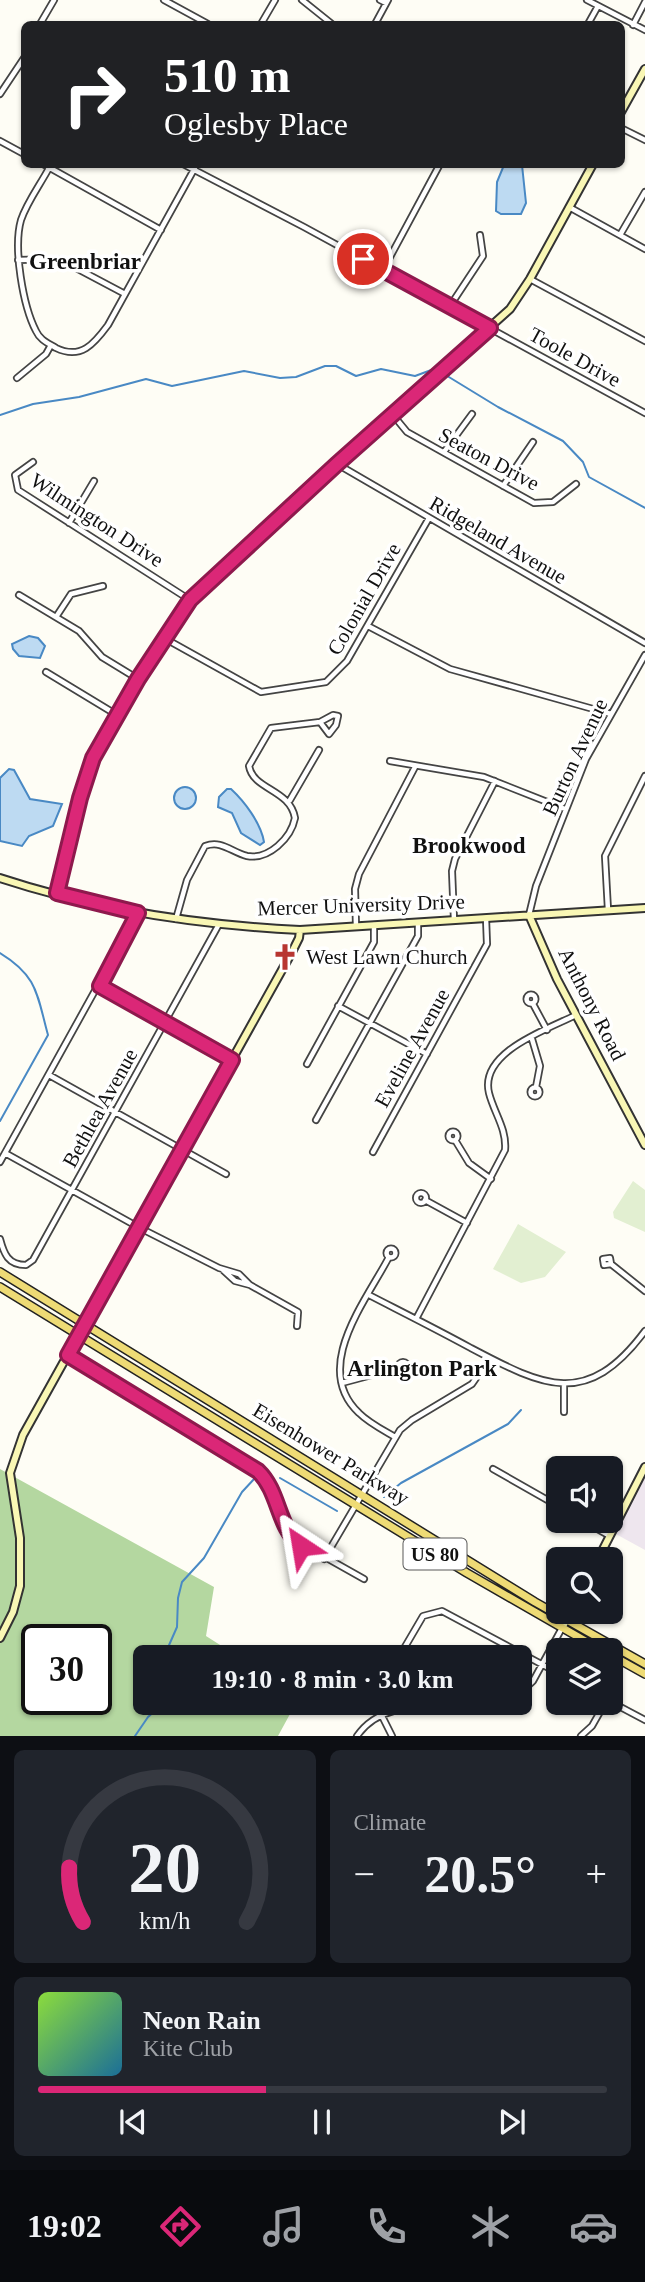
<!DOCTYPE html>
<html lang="en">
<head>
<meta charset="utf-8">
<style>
  :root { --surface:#171b24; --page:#20242c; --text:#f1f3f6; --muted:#9ea1a6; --line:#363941; --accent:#db2777 }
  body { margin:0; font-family:"Times New Roman",serif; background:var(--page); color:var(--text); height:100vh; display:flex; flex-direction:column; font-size:26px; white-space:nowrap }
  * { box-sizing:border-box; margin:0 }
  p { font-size:23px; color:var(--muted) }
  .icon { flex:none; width:38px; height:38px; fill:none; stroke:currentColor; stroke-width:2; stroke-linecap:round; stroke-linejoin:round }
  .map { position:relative; height:1736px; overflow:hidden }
  .details { display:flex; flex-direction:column; gap:14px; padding:14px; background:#0d0f14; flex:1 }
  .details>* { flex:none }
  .top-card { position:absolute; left:21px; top:21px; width:604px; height:147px; border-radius:10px; box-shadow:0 2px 5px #0004; background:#202124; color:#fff; overflow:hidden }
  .tools { position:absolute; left:546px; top:1456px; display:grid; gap:14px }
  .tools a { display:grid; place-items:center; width:77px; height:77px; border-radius:10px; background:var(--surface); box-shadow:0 2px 5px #0004; font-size:35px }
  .speed { position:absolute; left:21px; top:1624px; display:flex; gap:14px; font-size:35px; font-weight:700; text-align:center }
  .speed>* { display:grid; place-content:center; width:91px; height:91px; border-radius:50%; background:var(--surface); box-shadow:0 2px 5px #0004; line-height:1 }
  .speed .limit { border:4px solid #111; border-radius:10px; background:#fff; color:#111 }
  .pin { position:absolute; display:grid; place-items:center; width:60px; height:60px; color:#fff; margin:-30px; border:4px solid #fff; border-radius:50%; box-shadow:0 2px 7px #0007 }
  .me { position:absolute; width:77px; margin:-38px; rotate:327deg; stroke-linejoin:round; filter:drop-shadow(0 0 5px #0008) }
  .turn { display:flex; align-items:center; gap:24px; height:147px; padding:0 28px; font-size:32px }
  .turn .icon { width:91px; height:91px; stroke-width:2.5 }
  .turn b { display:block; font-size:49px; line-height:60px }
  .big { font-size:52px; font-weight:700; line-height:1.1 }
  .details .tile { flex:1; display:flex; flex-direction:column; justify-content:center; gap:10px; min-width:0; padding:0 24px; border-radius:10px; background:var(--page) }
  .details .dial { align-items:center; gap:0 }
  .dial svg { height:182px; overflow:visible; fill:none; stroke:var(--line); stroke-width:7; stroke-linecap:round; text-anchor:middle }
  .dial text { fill:var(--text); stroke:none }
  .song { display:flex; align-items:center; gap:21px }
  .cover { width:84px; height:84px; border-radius:10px; background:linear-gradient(135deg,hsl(90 70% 55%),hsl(200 70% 35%)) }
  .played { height:7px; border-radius:4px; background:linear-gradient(90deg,var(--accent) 40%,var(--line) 40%) }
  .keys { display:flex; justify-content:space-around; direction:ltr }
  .heat { display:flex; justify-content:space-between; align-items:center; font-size:38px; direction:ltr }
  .details .tiles { flex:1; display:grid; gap:14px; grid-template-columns:1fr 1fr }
  .tile:last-child { grid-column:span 2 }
  .trip { position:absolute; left:133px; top:1645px; width:399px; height:70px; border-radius:10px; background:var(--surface); box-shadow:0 2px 5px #0004; font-weight:700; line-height:70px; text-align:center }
  .tabs { display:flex; height:112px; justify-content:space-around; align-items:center; background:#090b0e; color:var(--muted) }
  .tabs .icon { width:49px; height:49px }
  .tabs .active { color:var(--accent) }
  .tabs b { font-size:32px; color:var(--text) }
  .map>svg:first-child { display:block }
  .industrial { fill:#eee6ee }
  .forest { fill:#b4d7a0; fill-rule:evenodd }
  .pitch { fill:#e2efd1 }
  .water { fill:#bddaf2; stroke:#4989c4; stroke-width:2 }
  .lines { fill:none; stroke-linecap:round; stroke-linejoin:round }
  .stream { stroke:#4989c4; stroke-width:2 }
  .street-casing { stroke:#444; stroke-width:8 }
  .secondary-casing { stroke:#333; stroke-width:10 }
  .primary-casing { stroke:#222; stroke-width:10 }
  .street { stroke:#fff; stroke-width:4.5 }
  .secondary { stroke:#f9f7b5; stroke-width:6 }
  .primary { stroke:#eedb75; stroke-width:7 }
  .route-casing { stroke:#8e194d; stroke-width:18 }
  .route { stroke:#db2777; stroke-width:12 }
  .labels { text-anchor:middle; stroke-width:7; stroke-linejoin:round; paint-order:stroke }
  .shield { fill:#fff; stroke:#585858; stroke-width:2 }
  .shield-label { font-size:19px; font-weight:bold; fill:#111 }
  .street-label { font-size:21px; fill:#111; stroke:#fff }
  .poi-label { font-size:21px; fill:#111; stroke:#fff; text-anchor:start }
  .neighbourhood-label { font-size:23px; font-weight:bold; fill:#111; stroke:#fff }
</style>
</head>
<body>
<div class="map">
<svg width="645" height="1736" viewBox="0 0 645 1736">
  <rect width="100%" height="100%" fill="#fefdf5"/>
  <!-- industrial -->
  <path class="industrial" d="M645,1472V1550L614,1533Z"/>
  <!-- forest -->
  <path class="forest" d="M0,1469L214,1587L206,1636L239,1657H145V1703H296L278,1736H0ZM37,1640H96V1699H37Z"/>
  <!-- pitch -->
  <path class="pitch" d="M633,1181L645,1190V1232L614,1218L613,1212Z
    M518,1224L566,1252L545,1277L521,1283L493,1269Z"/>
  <!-- water -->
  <path class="water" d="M504,165H522L526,203L521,214H501L496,211L497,182Z
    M29,636L38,638L45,646L40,658L19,656L13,649L12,644Z
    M9,769L14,770L30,799L62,804L53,826L29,836L22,846L0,841V778Z
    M174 798a11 11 0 1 1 22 0a11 11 0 1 1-22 0Z
    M227,789H231C244,801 261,823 264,842L260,845L241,833L232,813L218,807L219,797Z"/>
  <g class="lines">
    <!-- stream -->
    <path class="stream" d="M444,374L498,407L563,441L583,462L589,477L645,508
      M0,415L33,404L79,397L146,379L172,386L244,371L280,378L296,377L325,366H336L356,376L381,369L415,376L434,369L439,371
      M0,953C38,976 37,995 48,1035L0,1121
      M280,1478L337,1511
      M384,1497L401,1483L508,1424L521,1410
      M168,1657L166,1652L177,1627L178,1598L182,1582L204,1558L242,1492L255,1478
      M135,1736L148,1717L164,1703"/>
    <defs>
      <path id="street" d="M164,0L208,24
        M302,0L332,24
        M380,0L386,3
        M587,0L645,30
        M40,24L54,0
        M261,24L275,0
        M375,24L388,0
        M588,24L598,6
        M633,25L645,2
        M0,94L24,58
        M621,128L645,140
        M0,141L24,154
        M43,164L161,230
        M183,164L304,227L645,413
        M49,168C40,185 27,202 21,220C13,248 23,306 36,331C40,340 48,343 56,348C81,360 94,344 108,325L197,164
        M569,207L645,249
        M620,235L645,192
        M18,260L59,259L125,294
        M383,270L440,164
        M530,279L645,341
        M450,306L483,256L480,235
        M17,378L46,354L51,345
        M393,415L407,432L534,503L553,502L576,484
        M444,452L472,414
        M33,462L15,475L18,490L190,600
        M337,464L645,643
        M503,486L533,442
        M69,523L94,481
        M19,595L79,631L102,657L138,679
        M56,617L71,594L103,586
        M368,626L450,669L611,714
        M164,638L261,692L326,682L347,661L429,518
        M46,672L117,715
        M333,715L338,716L336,725L329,734L320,722Z
        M390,761L484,777L565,809
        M290,800L319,750
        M608,910L605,856L645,776
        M529,915L536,886L586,759L645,655
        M176,919L187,880L205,846C222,840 231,852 247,856C269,860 291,838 295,818C290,789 253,790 249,766L271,728L320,722
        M454,920L452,871L455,859L495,781
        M356,926L355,889L359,874L415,767
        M100,986L232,1060
        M526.5 999a4.5 4.5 0 1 1 9 0a4.5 4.5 0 1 1-9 0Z
        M533,1004L547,1030
        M338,1006L427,1054
        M532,1039L540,1066L536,1087
        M307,1064L374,942V925
        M49,1075L226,1174
        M530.5 1092a4.5 4.5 0 1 1 9 0a4.5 4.5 0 1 1-9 0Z
        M316,1120L418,936V923
        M448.5 1136a4.5 4.5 0 1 1 9 0a4.5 4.5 0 1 1-9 0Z
        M455,1140L469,1163L491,1179
        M373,1152L487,944L486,918
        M5,1153L140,1228L219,1268L239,1274L250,1285L298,1312L297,1326
        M0,1162L138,913
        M416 1198a5 5 0 1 1 10 0a5 5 0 1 1-10 0Z
        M425,1200L467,1223
        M0,1239C4,1254 8,1265 26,1265L33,1260L218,926
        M386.5 1253a4.5 4.5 0 1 1 9 0a4.5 4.5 0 1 1-9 0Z
        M389,1257C366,1301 311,1368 359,1413C369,1423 383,1430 395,1437
        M611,1264L604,1265L603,1259L610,1258L611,1264L645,1291
        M223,1270L235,1281L250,1285
        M369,1295C402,1312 436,1329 469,1347C543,1386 586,1410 645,1331
        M416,1319L505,1150C507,1129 494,1113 489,1093C479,1052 548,1029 576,1015
        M68,1355L259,1471L269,1484L293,1539L364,1579
        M398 1367a5 5 0 1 1 10 0a5 5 0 1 1-10 0Z
        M342,1383L398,1368
        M564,1384V1412
        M493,1469L558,1506
        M583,1521L610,1536
        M324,1559L400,1430L412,1420L472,1384L490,1358
        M399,1657L423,1616L442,1611L558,1673
        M520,1693L533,1681L562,1628
        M611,1702L645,1720
        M379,1703L380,1712L392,1736
        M357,1736C386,1694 442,1713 484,1703
        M581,1736L592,1726L605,1703"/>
      <path id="secondary" d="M621,112L645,69
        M0,878C97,910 199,925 300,930L645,908
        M57,893L80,798L93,758L177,617L210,578L510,309L530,279L593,164
        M529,915L557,979L645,1145
        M598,1559L645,1467
        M562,1628L571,1612
        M0,1638L13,1612L20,1586V1538L10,1473L23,1435L292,952L299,938L300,930"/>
      <path id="primary" d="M0,1272L535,1602L645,1664
        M0,1287L467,1573L601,1650
        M611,1655L645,1674"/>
    </defs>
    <!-- street casing -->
    <use href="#street" class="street-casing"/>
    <!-- secondary casing -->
    <use href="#secondary" class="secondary-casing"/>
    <!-- primary casing -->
    <use href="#primary" class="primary-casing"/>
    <!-- street -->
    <use href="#street" class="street"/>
    <!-- secondary -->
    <use href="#secondary" class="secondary"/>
    <!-- primary -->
    <use href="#primary" class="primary"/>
  </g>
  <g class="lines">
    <defs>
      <path id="route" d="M301,1546C277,1527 280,1492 258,1471L68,1355L232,1060L100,986L138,913L57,893L80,798L93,758L138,679L190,600L337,464L490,328L363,259"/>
    </defs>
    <!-- route casing -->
    <use href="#route" class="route-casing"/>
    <!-- route -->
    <use href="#route" class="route"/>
  </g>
  <!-- icons -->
  <defs>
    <symbol id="church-bare" viewBox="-9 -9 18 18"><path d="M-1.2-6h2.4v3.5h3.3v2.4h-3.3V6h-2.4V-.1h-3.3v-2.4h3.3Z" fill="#b83632" stroke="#fff" stroke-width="2.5" paint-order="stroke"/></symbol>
  </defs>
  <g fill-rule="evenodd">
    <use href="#church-bare" x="266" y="938" width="38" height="38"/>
  </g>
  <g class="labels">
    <!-- shield labels -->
    <rect class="shield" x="403.5" y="1538.5" width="63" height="31" rx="5"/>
    <g class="shield-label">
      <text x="435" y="1561">US 80</text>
    </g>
    <!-- street labels -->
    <g class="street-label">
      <text transform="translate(575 357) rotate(29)" y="7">Toole Drive</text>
      <text transform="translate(489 459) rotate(28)" y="7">Seaton Drive</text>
      <text transform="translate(97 520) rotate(33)" y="7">Wilmington Drive</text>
      <text transform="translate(498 540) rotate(30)" y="7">Ridgeland Avenue</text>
      <text transform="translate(364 599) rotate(-60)" y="7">Colonial Drive</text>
      <text transform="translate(575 757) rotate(-65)" y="7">Burton Avenue</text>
      <text transform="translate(361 905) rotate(-2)" y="7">Mercer University Drive</text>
      <text transform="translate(592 1004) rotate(63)" y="7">Anthony Road</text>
      <text transform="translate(412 1048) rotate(-61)" y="7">Eveline Avenue</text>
      <text transform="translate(100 1108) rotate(-61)" y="7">Bethlea Avenue</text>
      <text transform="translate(331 1454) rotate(31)" y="7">Eisenhower Parkway</text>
    </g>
    <!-- poi labels -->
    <g class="poi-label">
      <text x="306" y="964">West Lawn Church</text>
    </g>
    <!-- neighbourhood labels -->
    <g class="neighbourhood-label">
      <text x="85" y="269">Greenbriar</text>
      <text x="469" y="853">Brookwood</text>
      <text x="422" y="1376">Arlington Park</text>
    </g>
  </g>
</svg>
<div class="tools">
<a><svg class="icon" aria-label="sound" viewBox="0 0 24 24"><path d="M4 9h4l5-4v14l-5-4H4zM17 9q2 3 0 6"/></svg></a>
<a><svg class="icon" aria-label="search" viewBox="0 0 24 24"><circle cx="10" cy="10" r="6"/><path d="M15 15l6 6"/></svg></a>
<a><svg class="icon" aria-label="layers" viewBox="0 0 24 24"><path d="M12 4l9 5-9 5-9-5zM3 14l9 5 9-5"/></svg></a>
</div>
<div class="speed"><div class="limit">30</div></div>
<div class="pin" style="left:363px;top:259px;background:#d93025"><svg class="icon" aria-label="arrive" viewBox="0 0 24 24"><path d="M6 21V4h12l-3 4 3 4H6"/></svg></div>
<svg class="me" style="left:301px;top:1546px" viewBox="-20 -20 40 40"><path d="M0-17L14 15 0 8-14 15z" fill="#db2777" stroke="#fff" stroke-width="4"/></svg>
<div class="trip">19:10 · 8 min · 3.0 km</div>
<div class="top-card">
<div class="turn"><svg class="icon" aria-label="right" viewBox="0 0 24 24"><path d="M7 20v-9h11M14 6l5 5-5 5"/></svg><div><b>510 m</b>Oglesby Place</div></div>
</div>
</div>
<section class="details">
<div class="tiles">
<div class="tile dial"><svg viewBox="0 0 100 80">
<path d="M14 69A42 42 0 1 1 86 69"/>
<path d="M14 69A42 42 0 0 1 8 45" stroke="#db2777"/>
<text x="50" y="56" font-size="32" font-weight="700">20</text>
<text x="50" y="72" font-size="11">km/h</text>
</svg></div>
<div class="tile"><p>Climate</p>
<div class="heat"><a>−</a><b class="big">20.5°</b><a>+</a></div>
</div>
<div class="tile">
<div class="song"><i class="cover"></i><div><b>Neon Rain</b><p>Kite Club</p></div></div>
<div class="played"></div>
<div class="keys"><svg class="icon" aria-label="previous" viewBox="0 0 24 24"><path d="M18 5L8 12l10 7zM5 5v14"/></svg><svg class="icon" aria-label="pause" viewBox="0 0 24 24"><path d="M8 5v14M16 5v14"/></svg><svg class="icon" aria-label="next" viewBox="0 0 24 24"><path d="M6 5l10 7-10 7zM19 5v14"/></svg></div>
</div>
</div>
</section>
<nav class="tabs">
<b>19:02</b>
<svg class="icon active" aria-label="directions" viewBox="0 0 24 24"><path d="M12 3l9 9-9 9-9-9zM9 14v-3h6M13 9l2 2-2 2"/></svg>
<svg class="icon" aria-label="music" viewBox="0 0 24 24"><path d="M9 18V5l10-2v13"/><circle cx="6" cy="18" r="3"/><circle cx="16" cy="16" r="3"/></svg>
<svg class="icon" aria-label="phone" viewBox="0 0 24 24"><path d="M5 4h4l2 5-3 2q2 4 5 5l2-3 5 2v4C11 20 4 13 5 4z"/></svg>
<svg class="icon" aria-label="climate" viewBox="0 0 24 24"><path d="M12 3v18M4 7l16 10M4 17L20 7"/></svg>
<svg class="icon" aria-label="car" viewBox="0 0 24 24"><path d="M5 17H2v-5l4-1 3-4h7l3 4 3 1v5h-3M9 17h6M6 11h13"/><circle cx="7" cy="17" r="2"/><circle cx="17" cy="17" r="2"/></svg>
</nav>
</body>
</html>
